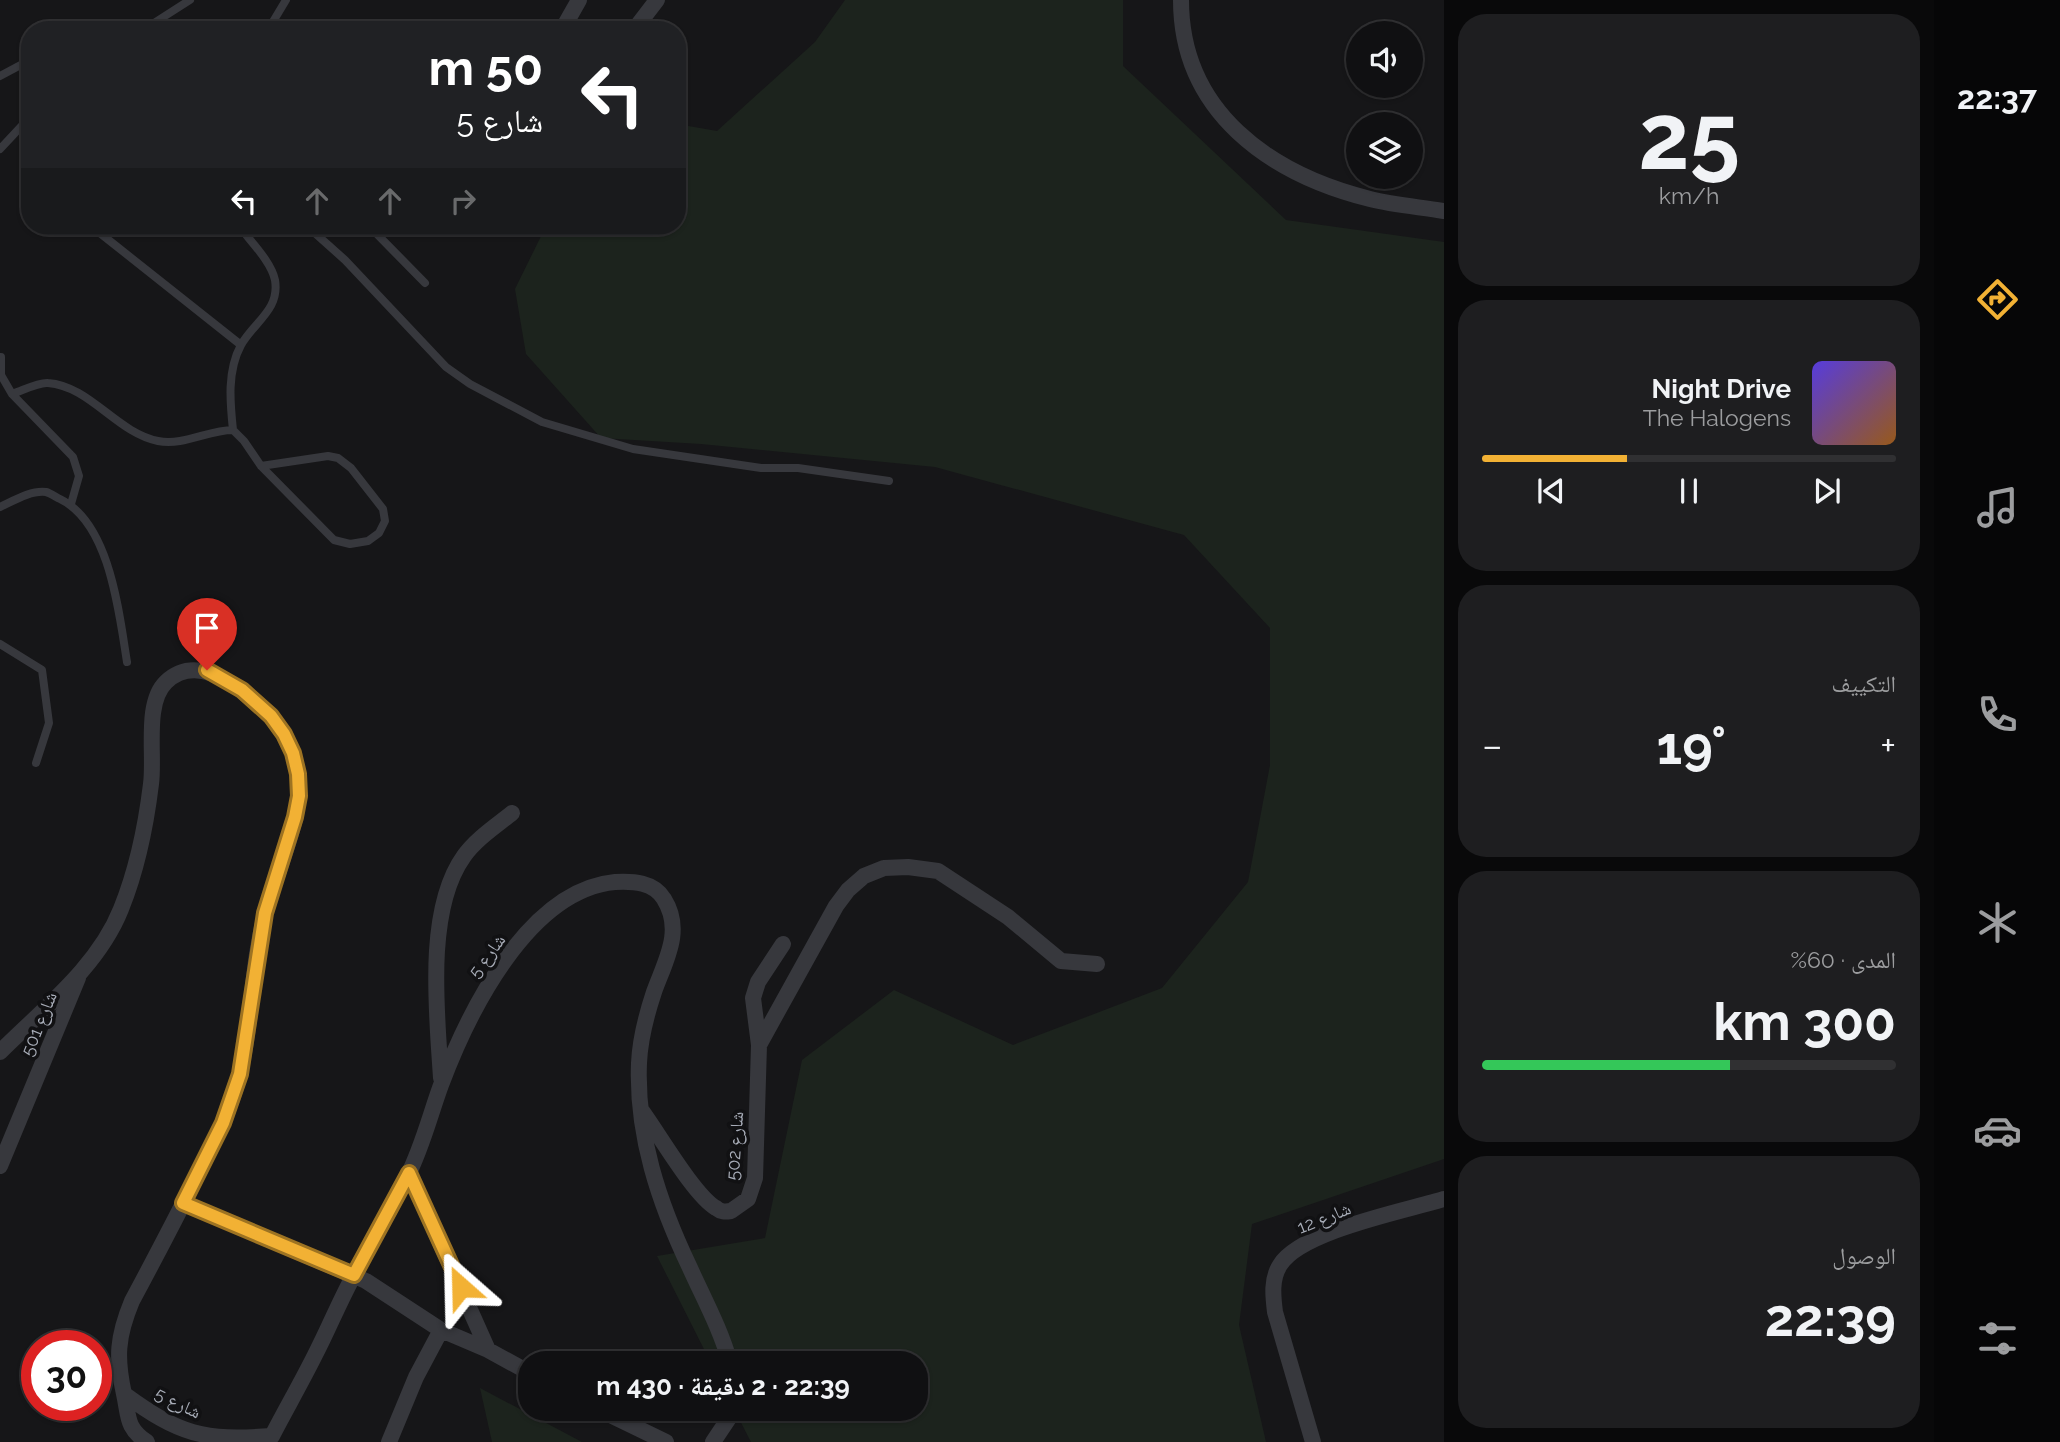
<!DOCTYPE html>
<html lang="ar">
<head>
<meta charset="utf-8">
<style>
  :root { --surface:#101012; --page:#1e1e20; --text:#f1f3f6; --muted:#9c9d9f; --line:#303032; --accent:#f2b134 }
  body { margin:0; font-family:Raleway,"Noto Naskh Arabic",sans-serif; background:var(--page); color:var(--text); direction:rtl; height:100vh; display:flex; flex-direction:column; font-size:26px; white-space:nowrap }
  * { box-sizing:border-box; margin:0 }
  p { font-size:23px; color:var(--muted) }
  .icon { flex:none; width:38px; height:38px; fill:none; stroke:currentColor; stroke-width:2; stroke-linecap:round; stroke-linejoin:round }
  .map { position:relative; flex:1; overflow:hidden; direction:ltr }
  .sheet { display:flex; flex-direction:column; gap:14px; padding:14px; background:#09090a; width:490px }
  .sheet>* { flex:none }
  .hud { position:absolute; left:21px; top:21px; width:665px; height:214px; border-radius:28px; box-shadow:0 2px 5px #0004,0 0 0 2px var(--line); direction:rtl; background:#202124; color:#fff; overflow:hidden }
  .buttons { position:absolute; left:1346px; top:21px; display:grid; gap:14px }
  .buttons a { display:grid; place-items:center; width:77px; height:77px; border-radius:50%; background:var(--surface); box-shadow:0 2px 5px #0004,0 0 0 2px var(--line); font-size:35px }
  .speed { position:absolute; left:21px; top:1330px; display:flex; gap:14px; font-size:35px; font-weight:700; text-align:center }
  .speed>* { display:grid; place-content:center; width:91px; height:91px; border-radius:50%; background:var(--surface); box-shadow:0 2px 5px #0004,0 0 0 2px var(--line); line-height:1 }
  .speed .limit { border:10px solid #d22; background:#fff; color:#111 }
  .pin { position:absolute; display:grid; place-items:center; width:60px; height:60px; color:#fff; margin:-72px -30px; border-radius:50% 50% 50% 0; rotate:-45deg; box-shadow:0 0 7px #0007 }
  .pin .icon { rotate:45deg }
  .me { position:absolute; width:77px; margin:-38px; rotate:335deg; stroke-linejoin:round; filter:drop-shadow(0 0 5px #0008) }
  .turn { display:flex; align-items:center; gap:24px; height:147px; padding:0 28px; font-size:32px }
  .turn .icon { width:91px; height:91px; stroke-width:2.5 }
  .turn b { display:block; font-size:49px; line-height:60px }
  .lanes { display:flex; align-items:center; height:66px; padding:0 28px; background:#0003; justify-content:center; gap:35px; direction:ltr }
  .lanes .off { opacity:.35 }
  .big { font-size:52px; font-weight:700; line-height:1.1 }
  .sheet .tile { flex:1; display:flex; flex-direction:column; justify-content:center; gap:10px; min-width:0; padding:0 24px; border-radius:28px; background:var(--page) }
  .sheet .dial { align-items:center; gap:0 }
  .dial b { font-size:91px; line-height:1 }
  .song { display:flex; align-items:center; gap:21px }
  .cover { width:84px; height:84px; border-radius:10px; background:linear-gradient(135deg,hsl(250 70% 55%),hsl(30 70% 35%)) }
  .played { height:7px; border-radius:4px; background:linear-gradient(90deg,var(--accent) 35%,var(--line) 35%) }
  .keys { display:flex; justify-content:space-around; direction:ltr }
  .heat { display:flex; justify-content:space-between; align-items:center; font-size:38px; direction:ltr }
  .charge { height:10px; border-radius:5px; background:linear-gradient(90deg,#34c759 60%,var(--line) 0) }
  .trip { position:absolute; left:518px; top:1351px; width:410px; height:70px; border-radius:28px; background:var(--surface); box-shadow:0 2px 5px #0004,0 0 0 2px var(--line); font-weight:700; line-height:70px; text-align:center; direction:rtl }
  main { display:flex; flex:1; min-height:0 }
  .tab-bar { display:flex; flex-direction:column; width:126px; justify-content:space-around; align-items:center; background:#060607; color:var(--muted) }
  .tab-bar .icon { width:49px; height:49px }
  .tab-bar .active { color:var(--accent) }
  .tab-bar b { font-size:32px; color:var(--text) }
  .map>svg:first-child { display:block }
  .green { fill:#1c231d }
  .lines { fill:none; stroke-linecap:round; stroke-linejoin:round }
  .lane { stroke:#37383d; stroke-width:8 }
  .street { stroke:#37383d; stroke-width:16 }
  .route-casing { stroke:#9d7322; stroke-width:18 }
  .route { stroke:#f2b134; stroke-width:12 }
  .labels { text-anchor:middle; stroke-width:7; stroke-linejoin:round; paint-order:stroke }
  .street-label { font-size:18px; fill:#a8adb8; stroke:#111113 }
</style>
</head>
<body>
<main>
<nav class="tab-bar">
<b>22:37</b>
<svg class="icon active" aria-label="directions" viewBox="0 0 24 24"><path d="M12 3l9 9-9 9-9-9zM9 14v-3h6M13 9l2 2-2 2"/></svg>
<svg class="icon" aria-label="music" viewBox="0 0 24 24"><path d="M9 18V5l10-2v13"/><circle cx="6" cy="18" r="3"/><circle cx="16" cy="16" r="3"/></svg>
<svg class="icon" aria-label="phone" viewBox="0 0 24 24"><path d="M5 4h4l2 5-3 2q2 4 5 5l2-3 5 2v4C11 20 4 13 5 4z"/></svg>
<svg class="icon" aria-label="climate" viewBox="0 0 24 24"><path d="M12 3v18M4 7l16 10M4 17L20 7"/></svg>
<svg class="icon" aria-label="car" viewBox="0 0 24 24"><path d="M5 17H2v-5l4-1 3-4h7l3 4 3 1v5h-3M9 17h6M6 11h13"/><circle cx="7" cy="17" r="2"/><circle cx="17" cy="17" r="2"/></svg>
<svg class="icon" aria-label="filters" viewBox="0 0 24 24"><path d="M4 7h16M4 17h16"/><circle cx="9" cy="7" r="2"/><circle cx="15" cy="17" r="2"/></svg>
</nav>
<section class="sheet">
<div class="tile dial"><b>25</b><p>km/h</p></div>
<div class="tile">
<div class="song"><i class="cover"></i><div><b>Night Drive</b><p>The Halogens</p></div></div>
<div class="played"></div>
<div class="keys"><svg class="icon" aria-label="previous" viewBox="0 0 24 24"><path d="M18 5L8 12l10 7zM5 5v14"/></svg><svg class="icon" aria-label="pause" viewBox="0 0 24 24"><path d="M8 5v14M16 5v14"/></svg><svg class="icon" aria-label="next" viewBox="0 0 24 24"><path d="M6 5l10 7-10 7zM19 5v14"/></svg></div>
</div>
<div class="tile"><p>التكييف</p>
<div class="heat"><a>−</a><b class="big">19°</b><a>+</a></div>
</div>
<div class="tile"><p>المدى · 60%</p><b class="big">300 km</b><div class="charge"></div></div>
<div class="tile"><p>الوصول</p><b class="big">22:39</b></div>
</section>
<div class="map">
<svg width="1444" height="1442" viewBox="0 0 1444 1442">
  <rect width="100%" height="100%" fill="#161618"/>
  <!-- green -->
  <path class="green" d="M845,0H1123V66L1286,220L1444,242V1159L1252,1224L1239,1325L1266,1442H751L734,1409H915V1363H711L657,1256L765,1238L802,1060L894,990L1013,1045L1162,988L1248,882L1270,765V628L1184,535L935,467L701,444L601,438L526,354L515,289L546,226H677V124L717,131L815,42Z
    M480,1388L582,1442H492Z"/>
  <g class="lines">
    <!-- lane -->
    <path class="lane" d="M136,30L154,23L190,0
      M268,30L286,0
      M0,76L30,60
      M0,149L30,117
      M91,226L241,345
      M307,226L345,260L446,367L470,384L542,422L633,449L761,468H798L889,481
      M369,226L425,283
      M1,357V375L12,394L73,457L79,476L71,504
      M12,394C22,391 38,382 48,383C90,386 117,433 158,441C184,446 208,430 233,430L244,441L261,466L334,540L350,544L368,541L379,533L385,521L383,509L351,468L338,458L328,456L261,466
      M233,430C230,402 227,371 241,345C254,322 280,310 275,280C271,261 250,241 239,226
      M0,507C13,501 31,490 46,492C50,493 56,497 60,499C110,523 119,613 127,662
      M0,644L42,670L49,723L36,763"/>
    <!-- street -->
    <path class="street" d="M1181,0C1181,112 1270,174 1370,199C1394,205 1420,207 1444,211
      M562,30L579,0
      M634,30L657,0
      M759,1045L836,906L848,890L864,876L884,868L908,867L938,871L1008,917L1061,961L1097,964
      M0,1052C43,1009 98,967 121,909C136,872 146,825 151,784C155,755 144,703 166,682C186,663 210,670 230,683C263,704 292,734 298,774C304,818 277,868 266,911C251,964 253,1020 240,1073C231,1109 214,1143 197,1176C176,1218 154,1260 132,1301C117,1337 116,1358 124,1394C129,1417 126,1428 147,1442
      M441,1078C437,1014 425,910 464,856C476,839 496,826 512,813
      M642,1111C659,1134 694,1195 716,1208C721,1212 725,1212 731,1211L748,1199L755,1178L759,1045L753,998L758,982L783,944
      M0,1166L78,978
      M409,1173L488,1350
      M183,1203L366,1281L441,1330L488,1350L530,1373
      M124,1394C180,1435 203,1441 272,1436
      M598,1409L666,1442
      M272,1436C286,1409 301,1383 315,1355C329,1328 340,1300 355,1273C372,1241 391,1209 407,1177C422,1148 430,1115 441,1085C468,1013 528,890 615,882C633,881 654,882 664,899C684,931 665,961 654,992C647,1013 640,1041 639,1063C636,1135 659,1203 690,1268C704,1299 721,1330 730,1363
      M389,1442L416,1377L441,1330
      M713,1442L735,1409
      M1313,1442L1275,1312C1273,1296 1271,1279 1280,1265C1301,1231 1405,1211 1444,1199"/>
  </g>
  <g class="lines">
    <defs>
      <path id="route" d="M207,670L242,690L271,716L284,734L293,753L298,774L299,796L295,817L265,913L240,1074L223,1123L183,1203L354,1275L409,1173L461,1287"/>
    </defs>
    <!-- route casing -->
    <use href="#route" class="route-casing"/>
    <!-- route -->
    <use href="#route" class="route"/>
  </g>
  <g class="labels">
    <!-- street labels -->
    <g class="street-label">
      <text transform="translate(487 956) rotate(-54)" y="6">شارع 5</text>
      <text transform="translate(39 1024) rotate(-68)" y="6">شارع 501</text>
      <text transform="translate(735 1146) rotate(-86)" y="6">شارع 502</text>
      <text transform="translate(1324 1218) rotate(-22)" y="6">شارع 12</text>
      <text transform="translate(178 1403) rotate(26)" y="6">شارع 5</text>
    </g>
  </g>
</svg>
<div class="buttons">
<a><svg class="icon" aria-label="sound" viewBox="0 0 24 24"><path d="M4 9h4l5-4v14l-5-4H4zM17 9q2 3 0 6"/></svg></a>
<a><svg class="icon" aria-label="layers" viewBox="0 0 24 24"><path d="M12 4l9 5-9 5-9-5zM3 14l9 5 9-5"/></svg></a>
</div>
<div class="speed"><div class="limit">30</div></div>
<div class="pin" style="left:207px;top:670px;background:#d93025"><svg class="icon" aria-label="arrive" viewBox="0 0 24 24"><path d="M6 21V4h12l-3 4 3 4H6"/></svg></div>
<svg class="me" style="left:461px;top:1287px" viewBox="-20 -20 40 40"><path d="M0-17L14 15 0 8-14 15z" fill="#f2b134" stroke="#fff" stroke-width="4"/></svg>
<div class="trip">22:39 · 2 دقيقة · 430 m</div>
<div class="hud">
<div class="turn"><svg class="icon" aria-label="left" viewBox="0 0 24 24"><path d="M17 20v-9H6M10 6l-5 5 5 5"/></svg><div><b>50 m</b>شارع 5</div></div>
<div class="lanes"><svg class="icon" aria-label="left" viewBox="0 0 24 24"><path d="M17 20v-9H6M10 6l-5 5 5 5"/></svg><svg class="icon off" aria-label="ahead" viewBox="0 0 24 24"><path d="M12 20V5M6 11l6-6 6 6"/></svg><svg class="icon off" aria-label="ahead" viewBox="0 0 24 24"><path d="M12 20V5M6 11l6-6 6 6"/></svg><svg class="icon off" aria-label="right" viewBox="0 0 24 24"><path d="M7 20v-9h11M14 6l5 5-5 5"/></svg></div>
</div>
</div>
</main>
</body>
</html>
